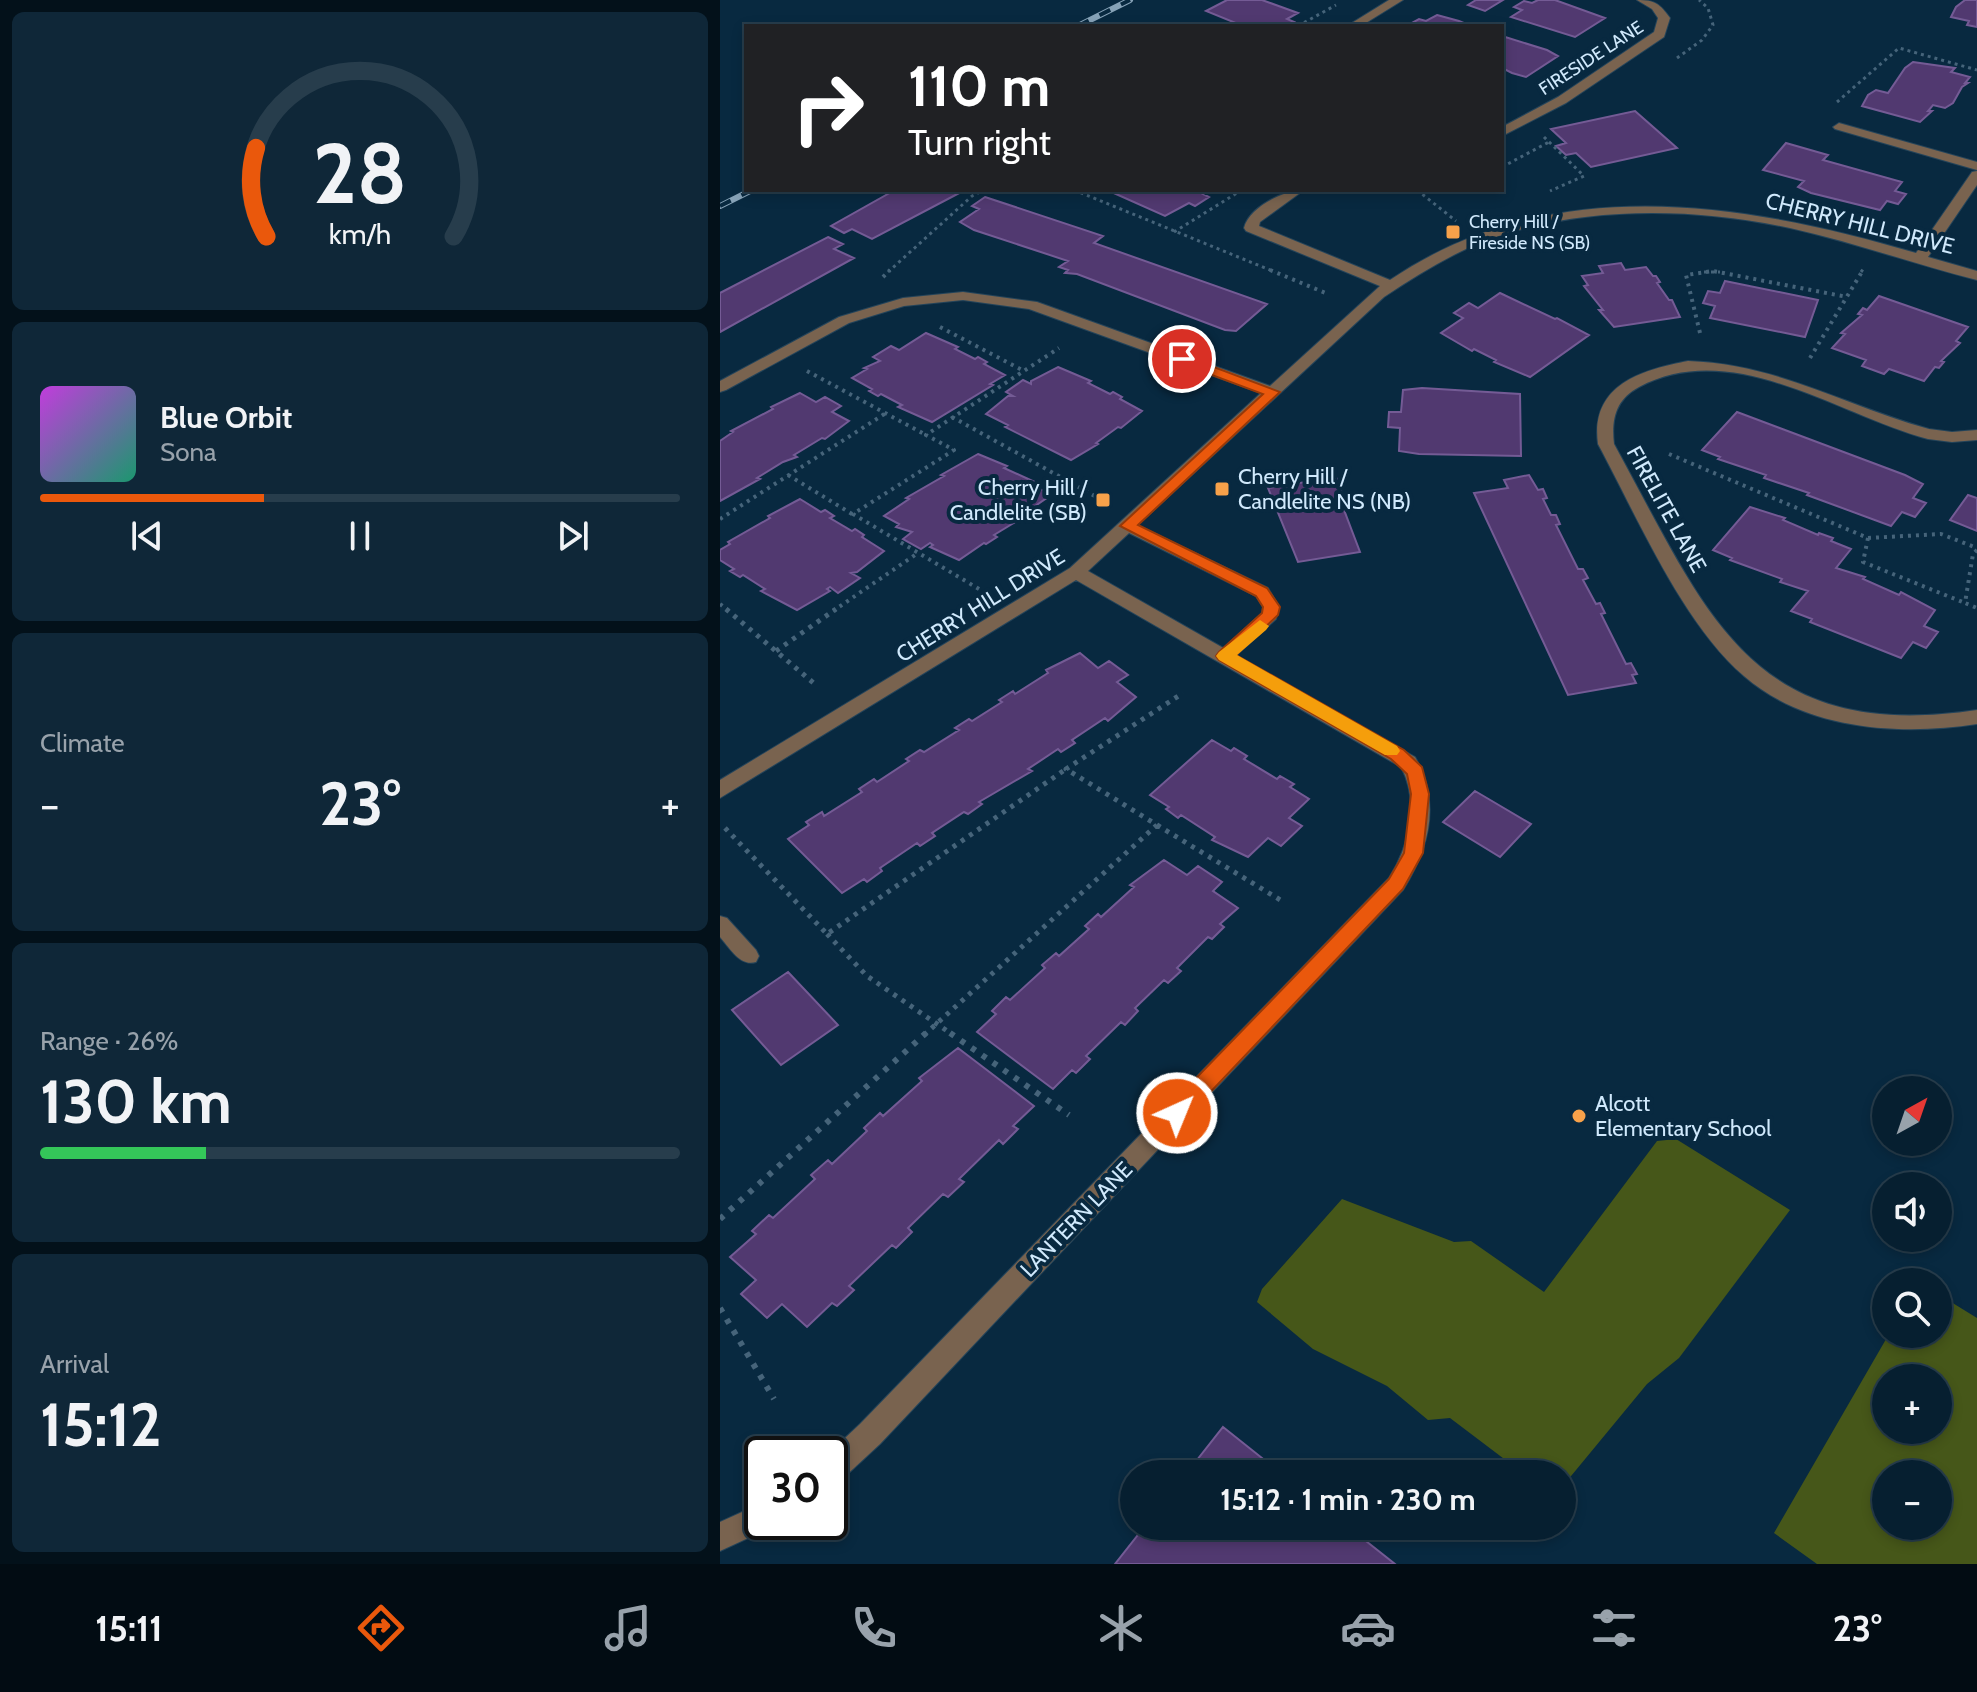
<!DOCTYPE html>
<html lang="en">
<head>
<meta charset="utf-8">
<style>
  :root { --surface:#061f30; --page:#0f2738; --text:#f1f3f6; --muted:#98a2ab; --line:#273d4c; --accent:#ea580c }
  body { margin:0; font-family:Cabin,sans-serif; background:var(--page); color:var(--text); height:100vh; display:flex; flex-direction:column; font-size:30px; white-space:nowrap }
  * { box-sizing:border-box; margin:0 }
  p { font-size:26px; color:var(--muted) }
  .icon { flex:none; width:44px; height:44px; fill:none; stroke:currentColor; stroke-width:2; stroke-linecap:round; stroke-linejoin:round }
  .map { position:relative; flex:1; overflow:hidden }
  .panel { display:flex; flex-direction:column; gap:12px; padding:12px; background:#03111a; width:720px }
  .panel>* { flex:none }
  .hud { position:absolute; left:24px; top:24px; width:760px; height:168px; border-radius:0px; box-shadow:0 4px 12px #0003,0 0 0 2px var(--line); background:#202124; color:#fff; overflow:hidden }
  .needle { width:52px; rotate:40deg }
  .fabs { position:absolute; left:1152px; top:1076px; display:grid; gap:16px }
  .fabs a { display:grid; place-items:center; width:80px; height:80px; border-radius:50%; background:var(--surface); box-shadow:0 4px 12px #0003,0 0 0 2px var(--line); font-size:40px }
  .speed { position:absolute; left:24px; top:1436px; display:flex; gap:16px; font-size:40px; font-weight:700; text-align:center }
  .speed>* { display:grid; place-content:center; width:104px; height:104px; border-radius:50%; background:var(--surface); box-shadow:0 4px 12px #0003,0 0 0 2px var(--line); line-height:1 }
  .speed .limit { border:4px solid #111; border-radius:12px; background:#fff; color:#111 }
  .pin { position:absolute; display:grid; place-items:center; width:68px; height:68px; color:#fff; margin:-34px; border:4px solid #fff; border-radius:50%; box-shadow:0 2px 8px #0007 }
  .me { position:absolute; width:88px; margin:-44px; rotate:44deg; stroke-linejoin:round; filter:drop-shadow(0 0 6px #0008) }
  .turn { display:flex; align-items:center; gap:28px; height:168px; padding:0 32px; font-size:36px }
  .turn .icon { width:104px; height:104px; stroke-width:2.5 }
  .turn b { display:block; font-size:56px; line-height:68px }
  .big { font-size:60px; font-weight:700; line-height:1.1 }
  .panel .widget { flex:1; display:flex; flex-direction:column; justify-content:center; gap:12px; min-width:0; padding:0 28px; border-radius:12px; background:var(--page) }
  .panel .dial { align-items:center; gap:0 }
  .dial svg { height:208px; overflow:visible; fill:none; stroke:var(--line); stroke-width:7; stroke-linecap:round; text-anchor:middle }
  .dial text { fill:var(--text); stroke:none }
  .song { display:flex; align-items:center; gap:24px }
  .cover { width:96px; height:96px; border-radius:12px; background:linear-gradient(135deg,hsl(290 70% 55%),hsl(160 70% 35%)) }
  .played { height:8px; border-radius:4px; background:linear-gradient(90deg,var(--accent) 35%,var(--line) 35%) }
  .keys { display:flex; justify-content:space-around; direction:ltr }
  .heat { display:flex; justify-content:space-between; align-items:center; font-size:44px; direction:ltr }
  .charge { height:12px; border-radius:6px; background:linear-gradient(90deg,#34c759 26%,var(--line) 0) }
  .trip { position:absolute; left:400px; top:1460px; width:456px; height:80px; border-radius:40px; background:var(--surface); box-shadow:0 4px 12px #0003,0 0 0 2px var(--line); font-weight:700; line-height:80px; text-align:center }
  .dock { display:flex; height:128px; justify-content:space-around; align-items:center; background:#020c13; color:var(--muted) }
  .dock .icon { width:56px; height:56px }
  .dock .active { color:var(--accent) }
  .dock b { font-size:36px; color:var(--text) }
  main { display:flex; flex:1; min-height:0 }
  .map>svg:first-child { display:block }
  .green { fill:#465719; fill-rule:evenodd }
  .building { fill:#513970; stroke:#745b95; stroke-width:2 }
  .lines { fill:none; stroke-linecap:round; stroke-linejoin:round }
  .lane-casing { stroke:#24445a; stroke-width:2 }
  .street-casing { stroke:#24445a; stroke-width:2 }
  .path-far3 { stroke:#46647a; stroke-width:3; stroke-dasharray:3 4; stroke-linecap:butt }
  .path-far2 { stroke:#46647a; stroke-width:4; stroke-dasharray:3 5; stroke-linecap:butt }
  .path-far1 { stroke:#46647a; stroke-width:5; stroke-dasharray:4 6; stroke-linecap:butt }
  .path { stroke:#46647a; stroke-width:6; stroke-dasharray:5 8; stroke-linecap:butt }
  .lane { fill:#79634f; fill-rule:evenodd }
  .street { fill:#79634f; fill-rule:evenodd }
  .rail-casing { stroke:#86a2b7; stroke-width:6 }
  .rail { stroke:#082940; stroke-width:4; stroke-dasharray:12; stroke-linecap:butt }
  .route { fill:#ea580c; stroke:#983908; stroke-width:2 }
  .slow { fill:#f59e0b }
  .poi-dot { fill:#f7a14a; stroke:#082940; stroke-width:3 }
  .labels { text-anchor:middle; stroke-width:8; stroke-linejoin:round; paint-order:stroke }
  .far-street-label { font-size:18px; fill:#d0e9fc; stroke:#082940 }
  .far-poi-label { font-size:18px; fill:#d0e9fc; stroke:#082940; text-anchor:start }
  .street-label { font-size:22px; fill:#d0e9fc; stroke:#082940 }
  .poi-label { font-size:22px; fill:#d0e9fc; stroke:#082940; text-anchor:start }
</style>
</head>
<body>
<main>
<section class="panel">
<div class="widget dial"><svg viewBox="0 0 100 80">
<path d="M14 69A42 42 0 1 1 86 69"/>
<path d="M14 69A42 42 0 0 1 10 35" stroke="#ea580c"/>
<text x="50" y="56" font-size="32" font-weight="700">28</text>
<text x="50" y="72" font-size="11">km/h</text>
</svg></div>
<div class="widget">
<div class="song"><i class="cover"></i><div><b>Blue Orbit</b><p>Sona</p></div></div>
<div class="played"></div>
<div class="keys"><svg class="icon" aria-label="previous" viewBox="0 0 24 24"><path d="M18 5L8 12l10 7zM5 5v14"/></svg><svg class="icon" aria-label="pause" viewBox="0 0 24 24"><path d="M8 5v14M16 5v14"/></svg><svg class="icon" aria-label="next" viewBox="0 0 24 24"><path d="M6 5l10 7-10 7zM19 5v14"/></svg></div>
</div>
<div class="widget"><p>Climate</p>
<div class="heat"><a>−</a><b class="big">23°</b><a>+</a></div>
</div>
<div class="widget"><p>Range · 26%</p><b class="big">130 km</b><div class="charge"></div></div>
<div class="widget"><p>Arrival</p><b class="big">15:12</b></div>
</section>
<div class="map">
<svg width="1257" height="1564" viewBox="0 0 1257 1564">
  <rect width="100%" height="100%" fill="#082940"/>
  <!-- green -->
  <path class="green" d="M956,1139L1070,1210L959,1358L927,1384L842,1487V1474H804L730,1418L708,1420L667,1386L593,1349L537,1302L542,1289L622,1199L734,1242L751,1241L824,1292L937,1141Z
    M1218,1294L1257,1318V1564H1097L1054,1533L1169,1334H1218ZM1166,1378H1218V1430H1166ZM1166,1474H1218V1526H1166Z"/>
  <!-- building -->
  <path class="building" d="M507,0H542L578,13L567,19L574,22L567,26H523L486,11Z
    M756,0H783L765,11L748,5Z
    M818,0H835L885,18L855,37L791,17L802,10L794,7L804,1L812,3Z
    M1245,0H1257V27L1247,25L1249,21L1231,17L1236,7Z
    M717,15L739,21L751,26L688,25L699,19L706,21Z
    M782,36L827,50L838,56L806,77L792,73L782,68Z
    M1193,62L1235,68L1231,72L1250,77L1245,83H1248L1242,87L1233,103L1225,108L1213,105L1208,111H1212L1200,122L1142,106L1148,95L1156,90L1168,93L1185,68Z
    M915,111L957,148L871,167L856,153L846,155L836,146L846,143L831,129Z
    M1066,143L1108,155L1103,160L1182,182L1175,191L1186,194L1178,204L1167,201L1160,210L1091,193L1078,187L1084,181L1043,170Z
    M175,190H245L152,239L132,229L124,233L111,226Z
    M387,190H491L483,194L489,197L475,206L469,203L445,216Z
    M265,197L383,236L374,243L547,304L516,331L505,330L357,274L345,273L348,270L339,267L348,261L254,230L240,222L259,209L252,206Z
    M108,237L123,244L114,249L134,258L0,332V293Z
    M901,263L905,270L926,267L933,276H936L940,282L937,283L949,300H952L960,317L894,327L879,310H883L864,286L868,285L862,276L883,273L879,266Z
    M1005,281L1098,300L1085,337L990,318L995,306L983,303L988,291L1000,293Z
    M780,293L835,319L837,318L869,335L810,377L774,362L776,360L754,349L752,351L721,333L743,318L734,313L749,303L758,308Z
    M1159,296L1248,327L1236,341L1240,343L1221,361L1224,362L1219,368L1215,367L1204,381L1169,369L1164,374L1142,366L1146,360L1112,348L1125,334L1121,333L1142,315L1138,314L1143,308L1147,310Z
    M206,333L238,347L235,349L255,359L258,357L267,362L264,364L285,375L270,384L273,385L212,422L178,407L182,405L161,394L158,396L149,391L152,389L132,378L147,369L144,368L160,361L153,357L171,346L179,350Z
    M338,367L371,381L368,383L390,394L393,392L402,397L400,399L422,411L401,428L398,427L376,443L378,444L351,460L285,427L288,425L266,414L288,396H293L286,392L303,380L311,384V381Z
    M702,388L800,394L801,456L699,454L679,451L680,428L668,427L669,412H681L683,390Z
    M80,393L96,402L105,397L121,406L112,412L129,421L105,439L102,438L74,455L77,457L63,462L37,478L40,479L0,501V441L13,432L11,431L53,409L51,407Z
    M1017,412L1185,475L1203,484L1193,498L1206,503L1195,517L1182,512L1171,526L1087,495L1089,493L1044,478L1046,475L998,459L1000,457L982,450Z
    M258,454L287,466L284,468L317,483L314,485L331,495L308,511L310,513L274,535L277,537L266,544L264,543L239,560L210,547L213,545L210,543L201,549L183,539L192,532L176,527L179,524L164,516L189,499L186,498L224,476L221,475Z
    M809,475L818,490L823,489L827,498L823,499L831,515H836L840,524L836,525L858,569H863L868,578L863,580L876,604L880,603L885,613L881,614L906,664L911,663L917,674L912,675L916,683L848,695L754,493L788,488L784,480Z
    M616,477L625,501L621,502L640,552L578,562L548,488Z
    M1248,495L1257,498V531L1230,520Z
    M80,499L101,512L105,510L114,516L110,518L132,531L135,529L144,535L142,537L164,551L137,572L131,573L140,578L118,593L110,587L107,589L110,591L77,610L41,591L45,589L23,575L20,577L10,571L14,569L0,560V550L10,544L8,542L50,518L48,516Z
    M1030,507L1065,518L1063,520L1098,535L1099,533L1113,538L1111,541L1131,549L1116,568L1145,577L1143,579L1179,595L1181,592L1215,610L1204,626L1218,632L1206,648L1193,642L1181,658L1090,622L1092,619L1071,611L1088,591L1060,582L1062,579L1010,560L1012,558L993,550Z
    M360,653L378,668L389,661L408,675L397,682L416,697L388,721L385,718L352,740L355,743L341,752L338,749L308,769L312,771L259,802L262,804L248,814L244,812L212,833L215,836L200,846L197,843L160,868L162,871L147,882L144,879L122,893L68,839L89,825L86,822L102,812L104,816L142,792L139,789L154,779L157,782L189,761L186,759L200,750L204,752L239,730L235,728L249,719L252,721L282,702L279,700L293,691L295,694L328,673L326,670Z
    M492,740L511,751L514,748L527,756L524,759L557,779L560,776L574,784L570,787L589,799L569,818L582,826L561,846L548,838L528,857L492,840L495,837L461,815L458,818L446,809L449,807L430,795Z
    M755,791L811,824L780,857L723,822Z
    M444,860L467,875L478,866L502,882L493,891L518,908L500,924L504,927L492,939L488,937L457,968L461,971L448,983L444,980L415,1008L418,1011L405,1025L401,1022L366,1056L370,1059L356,1073L352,1070L333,1089L257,1032L276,1014L272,1011L286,997L290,1000L325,968L322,965L336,953L339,956L369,929L365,926L378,914L381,917L414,887L410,885Z
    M68,972L118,1025L61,1065L12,1010Z
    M238,1048L314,1106L293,1126L298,1129L283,1144L279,1140L239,1179L244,1182L228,1197L223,1194L188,1228L192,1232L176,1248L172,1245L129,1286L134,1290L117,1306L112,1303L87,1327L62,1304L47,1318L21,1294L36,1280L10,1257L36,1234L32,1231L49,1215L53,1218L95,1179L91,1175L108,1160L112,1164L147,1131L144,1128L160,1113L163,1116L202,1081L199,1078Z
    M503,1427L562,1474H466Z
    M425,1526H627L675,1564H395Z"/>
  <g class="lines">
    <defs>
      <path id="lane" d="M1119,123L1257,162V170L1115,129L1113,127Z
        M408,521L548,588L559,607L556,619L511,660H499L497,656L499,652L542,613L543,607L536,596L403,530L400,526Z
        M0,916L7,918L36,950L39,956L36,962C20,967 10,948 0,937Z"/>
      <path id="street" d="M669,0H683L641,26H627Z
        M917,0C935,0 940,4 950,18L944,37L846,103L782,136V127L838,97L934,32L938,18L932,9Z
        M1257,171V185L1208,257L1257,271V280C1194,264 1133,242 1070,228C967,206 846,205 748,248C718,262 691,279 664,297L368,571L695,757C721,802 710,847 683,890L160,1444L120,1481L110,1485L108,1454L140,1424L669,878C689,847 700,802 681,767L356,580L0,798V780L350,568L541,393L309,309L243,300L184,306L129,323L6,390L0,392V381L119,317L183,298L243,292L317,302L550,386L660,286L526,231L524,228C529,207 564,190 584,190L540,222L539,226L670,280C831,171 1022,202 1196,253L1252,172Z
        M968,361C1058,364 1125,406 1209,429L1232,432L1257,430V440L1232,442L1208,439C1118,415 1013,337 919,387C896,399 891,419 894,444C987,613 1030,744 1257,710V724C1180,736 1086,730 1024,676C962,623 917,516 878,444C870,385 921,370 968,361Z
        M42,1503V1522H54L52,1527L0,1551V1522Z"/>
    </defs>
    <!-- lane casing -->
    <use href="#lane" class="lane-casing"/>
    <!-- street casing -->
    <use href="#street" class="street-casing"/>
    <!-- path-far3 -->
    <path class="path-far3" d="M578,26L616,5
      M957,58L982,40L993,25L988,8L979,0
      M1117,102L1179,48L1257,70
      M824,137L864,176L830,191
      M782,167L829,142
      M354,190L555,272
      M697,190L736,221
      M454,232L517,193
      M168,272L252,196L264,190
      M984,272H1000
      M1141,272L1144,268"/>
    <!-- path-far2 -->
    <path class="path-far2" d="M550,270L608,294
      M163,277L170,270
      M220,327L304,371
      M980,333L966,275L993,271L1127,297
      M1090,358L1143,270
      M87,371L206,435
      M232,417L382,500
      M949,454L1148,538L1143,562L1245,603
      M68,475L132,514
      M0,519L166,413
      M1148,538L1221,534L1257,548
      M1257,550L1253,554L1245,603L1257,608
      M259,589L133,514L234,450L206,435L339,348
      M0,604L9,611
      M113,611L198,553"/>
    <!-- path-far1 -->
    <path class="path-far1" d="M6,609L96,685
      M56,651L116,609
      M437,825L562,901
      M5,828L107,934L346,769
      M107,934L147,976L233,1035
      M204,1035L437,825L346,769L463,693"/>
    <!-- path -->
    <path class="path" d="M230,1033L349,1115
      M0,1219L206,1033
      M0,1308L54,1399"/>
    <!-- lane -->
    <use href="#lane" class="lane"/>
    <!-- street -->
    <use href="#street" class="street"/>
    <defs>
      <path id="rail" d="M358,26L410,0
        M0,206L32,190"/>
    </defs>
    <!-- rail casing -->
    <use href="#rail" class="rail-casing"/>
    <!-- rail -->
    <use href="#rail" class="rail"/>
  </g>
  <!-- route -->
  <path class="route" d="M462,355L560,392L418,525L547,588L560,607L558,615L516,655L684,750L702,767L709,794L703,853L683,889L464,1120L457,1123L449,1120L446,1113L449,1106L669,879L684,853L691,794L687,774L671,759L499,660L496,656L499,652L542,613L543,607L536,596L400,526L543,394L457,362V356Z"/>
  <!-- slow -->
  <path class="slow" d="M540,620L549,626L546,630L517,655L677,746L680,751L677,755H665L499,660L496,656L499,652Z"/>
  <!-- markers -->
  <g class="poi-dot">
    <rect x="725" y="224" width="16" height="16" rx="4"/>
    <rect x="494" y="481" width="16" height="16" rx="4"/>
    <rect x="375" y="492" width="16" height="16" rx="4"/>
    <circle cx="859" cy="1116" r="8"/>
  </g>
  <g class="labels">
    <!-- far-street labels -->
    <g class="far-street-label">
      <text transform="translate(871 58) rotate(-33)" y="6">FIRESIDE LANE</text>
    </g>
    <!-- far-poi labels -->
    <g class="far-poi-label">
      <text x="749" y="228">Cherry Hill /<tspan x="749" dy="21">Fireside NS (SB)</tspan></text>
    </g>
    <!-- street labels -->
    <g class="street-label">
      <text transform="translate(1140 223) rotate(14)" y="8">CHERRY HILL DRIVE</text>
      <text transform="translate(947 509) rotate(61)" y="8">FIRELITE LANE</text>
      <text transform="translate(260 605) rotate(-32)" y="8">CHERRY HILL DRIVE</text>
      <text transform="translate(356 1219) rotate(-46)" y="8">LANTERN LANE</text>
    </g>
    <!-- poi labels -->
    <g class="poi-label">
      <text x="518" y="484">Cherry Hill /<tspan x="518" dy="25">Candlelite NS (NB)</tspan></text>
      <text x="367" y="495" text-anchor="end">Cherry Hill /<tspan x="367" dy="25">Candlelite (SB)</tspan></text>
      <text x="875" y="1111">Alcott<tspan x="875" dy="25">Elementary School</tspan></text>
    </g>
  </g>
</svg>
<div class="fabs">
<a><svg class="needle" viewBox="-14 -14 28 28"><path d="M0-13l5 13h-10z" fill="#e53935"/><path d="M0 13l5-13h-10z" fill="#98a2ab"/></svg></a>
<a><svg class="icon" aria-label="sound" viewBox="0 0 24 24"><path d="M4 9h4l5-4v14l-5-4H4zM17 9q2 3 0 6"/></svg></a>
<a><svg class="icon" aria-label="search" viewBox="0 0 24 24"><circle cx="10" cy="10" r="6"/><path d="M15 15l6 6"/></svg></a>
<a>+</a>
<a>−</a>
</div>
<div class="speed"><div class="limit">30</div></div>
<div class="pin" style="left:462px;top:359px;background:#d93025"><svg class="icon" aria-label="arrive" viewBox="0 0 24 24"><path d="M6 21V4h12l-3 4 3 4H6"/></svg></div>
<svg class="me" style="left:457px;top:1113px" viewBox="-20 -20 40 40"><circle r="17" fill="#ea580c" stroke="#fff" stroke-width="3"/><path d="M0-11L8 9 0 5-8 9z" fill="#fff"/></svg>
<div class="trip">15:12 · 1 min · 230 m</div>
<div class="hud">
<div class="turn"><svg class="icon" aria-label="right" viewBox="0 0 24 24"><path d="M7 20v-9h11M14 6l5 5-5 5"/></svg><div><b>110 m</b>Turn right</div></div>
</div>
</div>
</main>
<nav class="dock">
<b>15:11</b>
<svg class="icon active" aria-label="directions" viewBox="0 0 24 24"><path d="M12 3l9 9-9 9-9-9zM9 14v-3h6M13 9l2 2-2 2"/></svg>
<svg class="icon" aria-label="music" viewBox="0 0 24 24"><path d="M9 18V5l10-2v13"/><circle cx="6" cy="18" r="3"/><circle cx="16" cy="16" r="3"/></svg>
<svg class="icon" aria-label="phone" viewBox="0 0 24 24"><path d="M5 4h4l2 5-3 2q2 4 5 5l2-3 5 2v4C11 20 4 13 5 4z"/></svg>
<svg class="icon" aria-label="climate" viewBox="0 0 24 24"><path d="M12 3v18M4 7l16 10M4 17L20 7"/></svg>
<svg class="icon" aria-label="car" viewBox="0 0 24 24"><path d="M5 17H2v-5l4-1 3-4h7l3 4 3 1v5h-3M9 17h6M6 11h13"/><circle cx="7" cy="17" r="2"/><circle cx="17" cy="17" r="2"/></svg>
<svg class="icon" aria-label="filters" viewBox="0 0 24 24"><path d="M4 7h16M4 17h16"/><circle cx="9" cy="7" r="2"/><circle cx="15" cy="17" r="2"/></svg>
<b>23°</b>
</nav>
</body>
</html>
